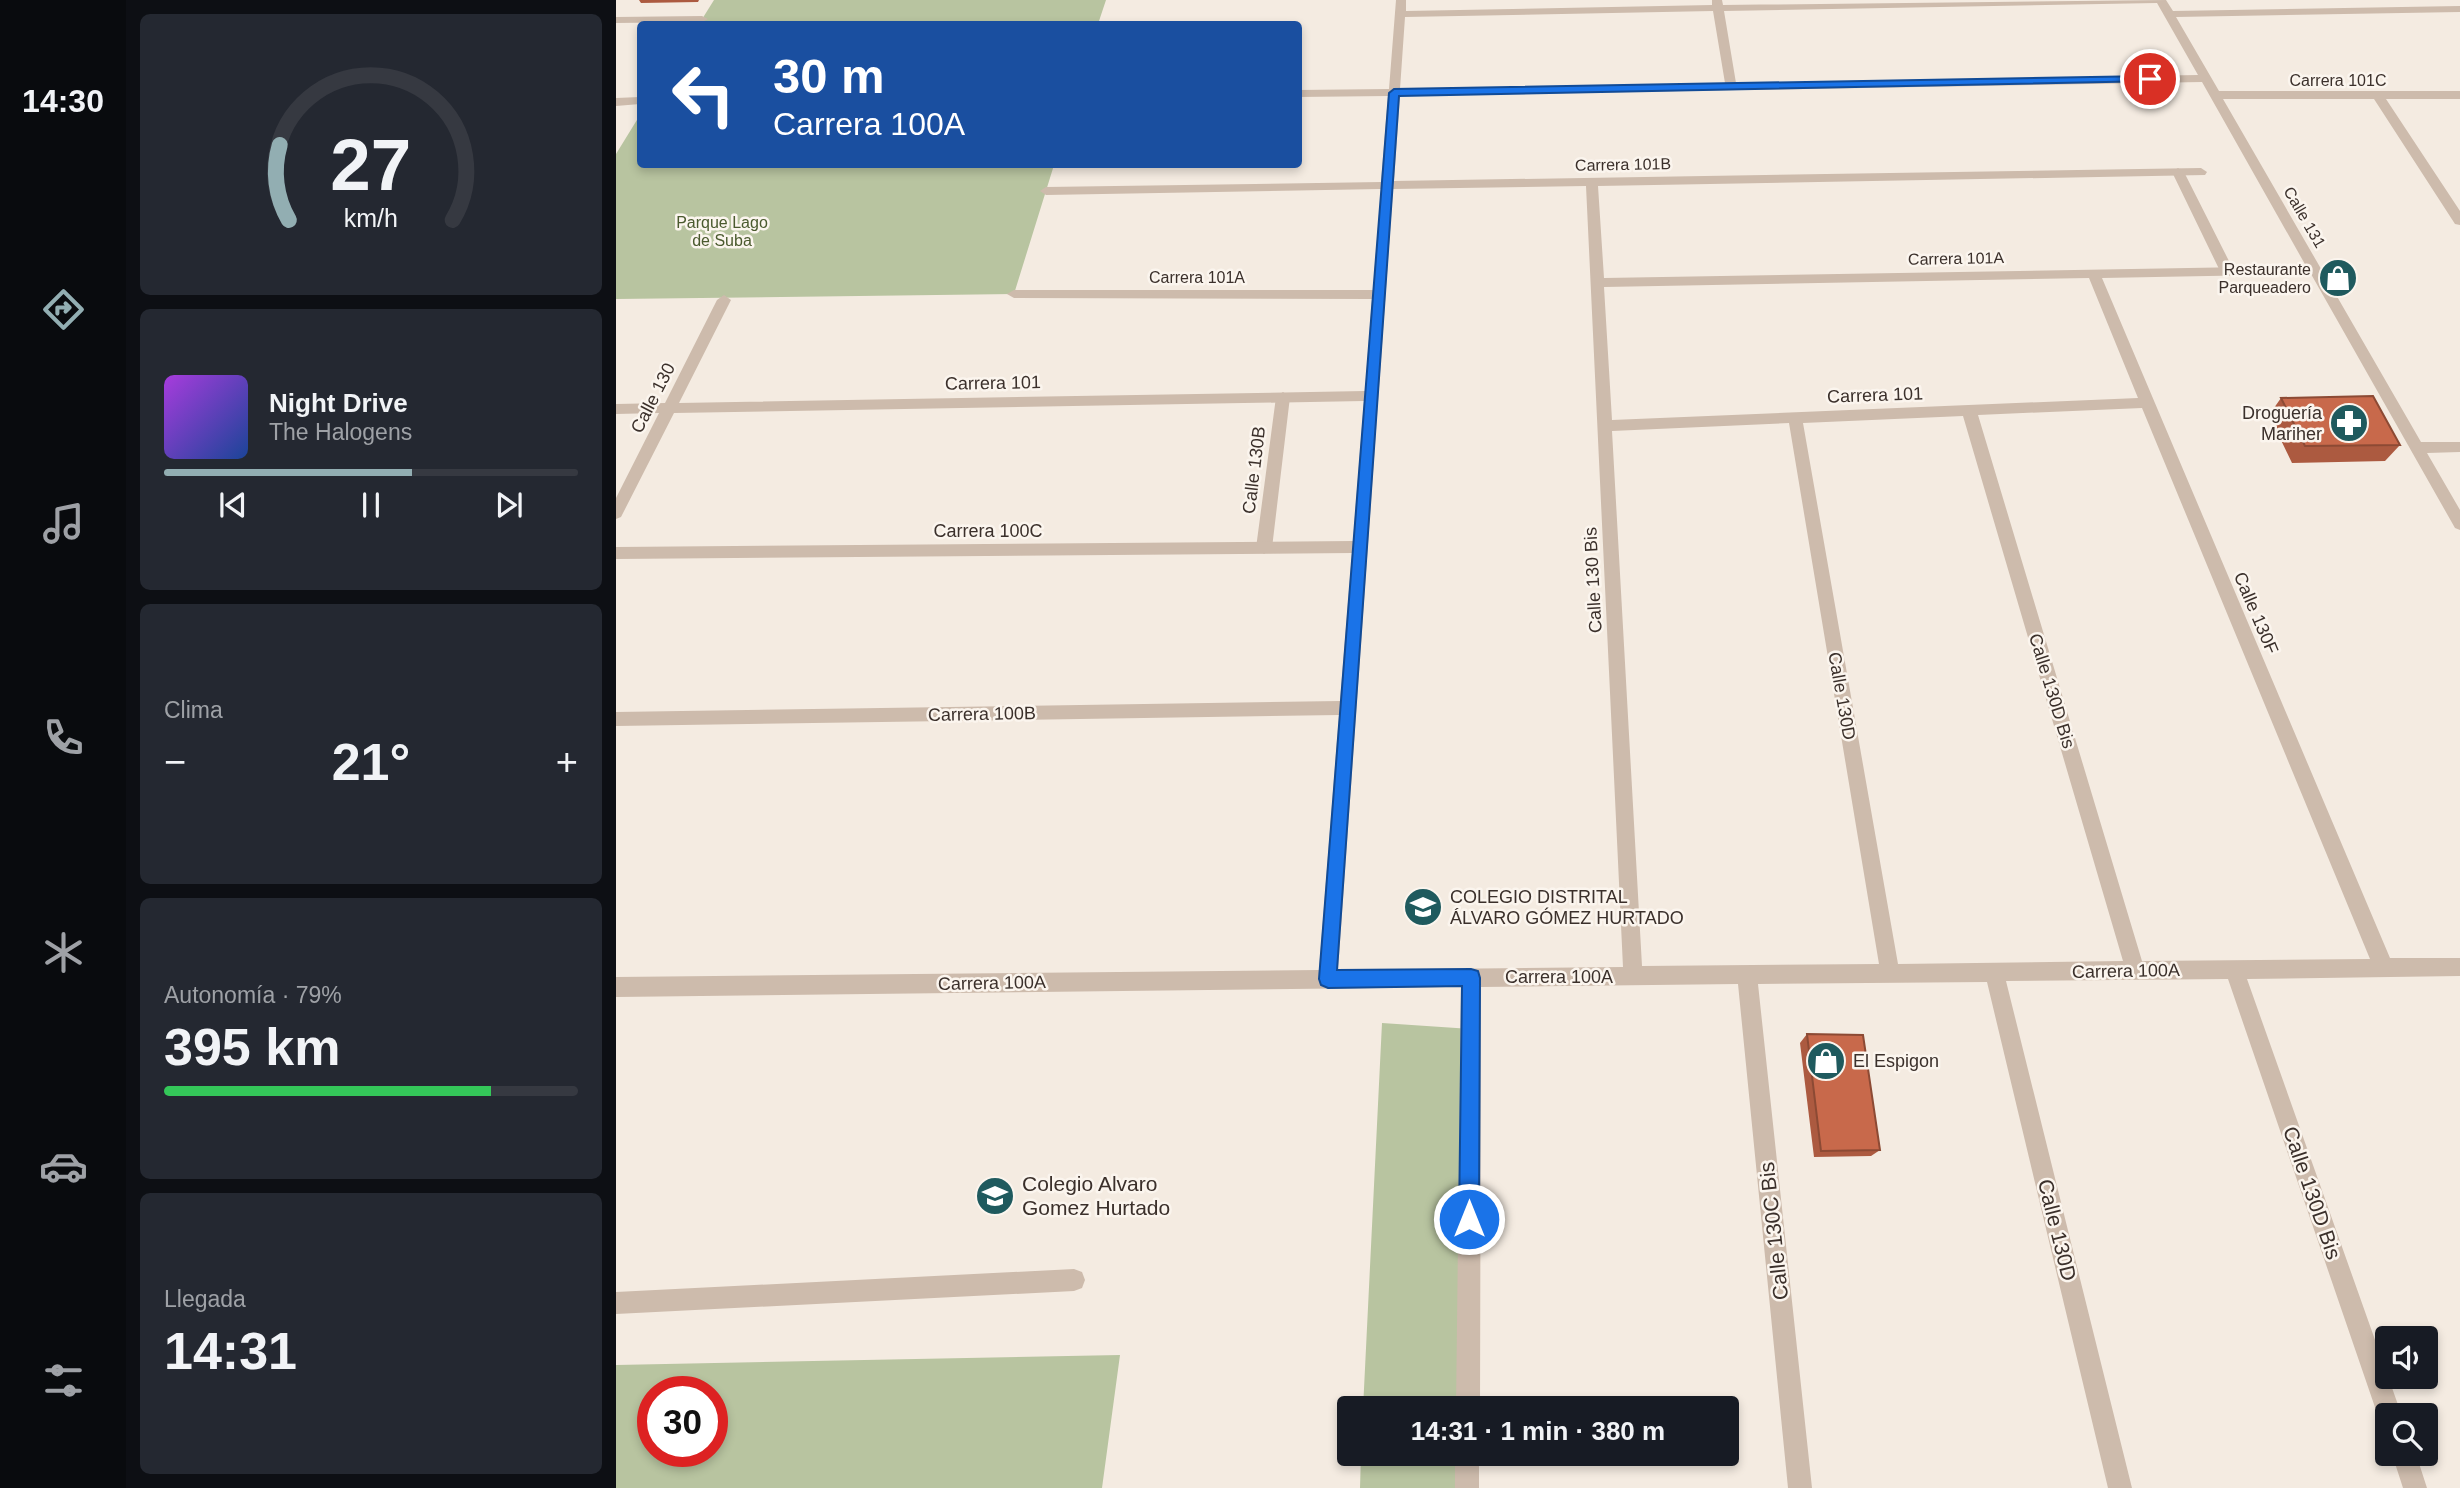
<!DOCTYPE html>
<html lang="es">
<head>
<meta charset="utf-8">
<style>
  :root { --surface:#171b24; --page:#242831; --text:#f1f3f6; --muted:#9ea1a6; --line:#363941; --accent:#92aeb2 }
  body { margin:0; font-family:Arial,sans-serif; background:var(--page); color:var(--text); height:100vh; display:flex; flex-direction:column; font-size:26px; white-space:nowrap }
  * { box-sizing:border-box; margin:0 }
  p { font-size:23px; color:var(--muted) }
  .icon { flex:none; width:38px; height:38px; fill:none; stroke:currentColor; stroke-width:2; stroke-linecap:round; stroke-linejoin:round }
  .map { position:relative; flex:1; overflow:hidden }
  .panel { display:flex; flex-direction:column; gap:14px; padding:14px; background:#0d0f14; width:490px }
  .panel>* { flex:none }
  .top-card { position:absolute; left:21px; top:21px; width:665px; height:147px; border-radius:7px; box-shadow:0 4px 10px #0003; background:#1a4fa0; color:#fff; overflow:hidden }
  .controls { position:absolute; left:1759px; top:1326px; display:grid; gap:14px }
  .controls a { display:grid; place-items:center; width:63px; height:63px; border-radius:7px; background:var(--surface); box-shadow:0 4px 10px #0003; font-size:35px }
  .speed { position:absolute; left:21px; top:1376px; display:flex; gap:14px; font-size:35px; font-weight:700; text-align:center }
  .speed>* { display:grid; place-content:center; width:91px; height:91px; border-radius:50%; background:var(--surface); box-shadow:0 4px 10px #0003; line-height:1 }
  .speed .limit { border:10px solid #d22; background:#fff; color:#111 }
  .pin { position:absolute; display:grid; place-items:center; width:60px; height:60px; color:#fff; margin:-30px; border:4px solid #fff; border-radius:50%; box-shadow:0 2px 7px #0007 }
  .me { position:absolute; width:77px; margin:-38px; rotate:0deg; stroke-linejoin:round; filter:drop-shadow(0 0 5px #0008) }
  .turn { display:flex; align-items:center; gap:24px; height:147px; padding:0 21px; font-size:32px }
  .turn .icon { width:91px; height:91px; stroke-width:2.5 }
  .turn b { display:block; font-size:49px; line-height:60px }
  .big { font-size:52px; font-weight:700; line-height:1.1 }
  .panel .tile { flex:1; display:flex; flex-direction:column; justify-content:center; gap:10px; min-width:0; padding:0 24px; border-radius:10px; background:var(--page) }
  .panel .dial { align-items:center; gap:0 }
  .dial svg { height:182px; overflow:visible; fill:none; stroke:var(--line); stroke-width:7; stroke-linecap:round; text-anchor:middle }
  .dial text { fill:var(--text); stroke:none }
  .song { display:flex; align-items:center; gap:21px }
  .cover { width:84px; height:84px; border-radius:10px; background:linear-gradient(135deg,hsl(280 70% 55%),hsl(220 70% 35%)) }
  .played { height:7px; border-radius:4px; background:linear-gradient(90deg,var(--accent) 60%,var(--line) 60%) }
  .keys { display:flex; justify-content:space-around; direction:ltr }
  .heat { display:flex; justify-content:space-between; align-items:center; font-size:38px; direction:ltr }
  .charge { height:10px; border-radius:5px; background:linear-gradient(90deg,#34c759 79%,var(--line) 0) }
  .trip { position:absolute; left:721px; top:1396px; width:402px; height:70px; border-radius:7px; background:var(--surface); box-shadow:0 4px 10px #0003; font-weight:700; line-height:70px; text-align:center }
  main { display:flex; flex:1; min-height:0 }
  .tab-bar { display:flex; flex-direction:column; width:126px; justify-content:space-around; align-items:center; background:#090b0e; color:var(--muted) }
  .tab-bar .icon { width:49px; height:49px }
  .tab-bar .on { color:var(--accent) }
  .tab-bar b { font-size:32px; color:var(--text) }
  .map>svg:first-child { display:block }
  .green { fill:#b8c4a0; fill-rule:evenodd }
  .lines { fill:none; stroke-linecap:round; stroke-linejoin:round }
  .service { fill:#cdbbac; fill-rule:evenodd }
  .minor { fill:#cdbbac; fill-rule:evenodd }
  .wall { fill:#ac5a40 }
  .building { fill:#c8694b; stroke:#8c4a34; stroke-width:2 }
  .route { fill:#1a73e8; stroke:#114b97; stroke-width:2 }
  .labels { text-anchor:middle; stroke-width:5; stroke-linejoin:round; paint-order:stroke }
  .far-street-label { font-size:16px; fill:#3b302b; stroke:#fbf5ee }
  .far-park-label { font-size:16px; fill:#4a5a2e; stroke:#fbf5ee }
  .far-poi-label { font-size:16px; fill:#3b302b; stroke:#fbf5ee; text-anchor:end }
  .street-label { font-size:18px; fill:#3b302b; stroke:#fbf5ee }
  .poi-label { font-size:18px; fill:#3b302b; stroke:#fbf5ee; text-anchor:start }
  .near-poi-label { font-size:21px; fill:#3b302b; stroke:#fbf5ee; text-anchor:start }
  .near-street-label { font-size:21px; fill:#3b302b; stroke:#fbf5ee }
</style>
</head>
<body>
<main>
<nav class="tab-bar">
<b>14:30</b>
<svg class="icon on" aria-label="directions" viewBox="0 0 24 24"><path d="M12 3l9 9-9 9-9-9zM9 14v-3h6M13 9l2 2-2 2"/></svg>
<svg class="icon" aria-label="music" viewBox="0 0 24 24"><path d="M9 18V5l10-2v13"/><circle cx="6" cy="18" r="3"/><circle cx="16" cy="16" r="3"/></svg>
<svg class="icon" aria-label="phone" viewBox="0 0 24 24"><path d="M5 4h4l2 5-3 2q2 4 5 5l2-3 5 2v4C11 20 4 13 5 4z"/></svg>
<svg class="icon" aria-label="climate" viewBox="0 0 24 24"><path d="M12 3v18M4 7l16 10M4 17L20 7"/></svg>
<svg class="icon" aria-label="car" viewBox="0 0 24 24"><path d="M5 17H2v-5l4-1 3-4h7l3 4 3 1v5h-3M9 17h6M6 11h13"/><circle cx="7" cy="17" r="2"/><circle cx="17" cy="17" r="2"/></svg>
<svg class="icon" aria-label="filters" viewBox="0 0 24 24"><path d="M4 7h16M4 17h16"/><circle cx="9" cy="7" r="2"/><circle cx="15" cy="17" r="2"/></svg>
</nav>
<section class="panel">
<div class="tile dial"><svg viewBox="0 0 100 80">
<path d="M14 69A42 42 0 1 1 86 69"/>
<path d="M14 69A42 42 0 0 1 10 36" stroke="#92aeb2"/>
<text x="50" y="56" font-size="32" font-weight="700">27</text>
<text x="50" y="72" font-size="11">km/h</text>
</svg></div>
<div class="tile">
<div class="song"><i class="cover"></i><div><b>Night Drive</b><p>The Halogens</p></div></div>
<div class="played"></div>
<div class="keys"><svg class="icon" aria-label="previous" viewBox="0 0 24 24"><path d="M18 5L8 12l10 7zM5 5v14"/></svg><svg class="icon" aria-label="pause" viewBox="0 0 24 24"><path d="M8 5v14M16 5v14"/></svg><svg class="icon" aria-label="next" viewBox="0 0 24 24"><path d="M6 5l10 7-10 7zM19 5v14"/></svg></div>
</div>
<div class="tile"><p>Clima</p>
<div class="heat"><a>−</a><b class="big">21°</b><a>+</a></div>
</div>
<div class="tile"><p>Autonomía · 79%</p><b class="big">395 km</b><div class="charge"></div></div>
<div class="tile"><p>Llegada</p><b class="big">14:31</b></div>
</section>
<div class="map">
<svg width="1844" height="1488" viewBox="0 0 1844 1488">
  <rect width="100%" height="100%" fill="#f4ebe1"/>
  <!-- green -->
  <path class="green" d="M98,0H490L482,24H83Z
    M24,115V164L438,165L398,294L0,299V154Z
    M766,1023L855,1029L852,1409H747Z
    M504,1355L486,1488H0V1365ZM37,1391H96V1451H37Z
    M745,1454H851V1488H744Z"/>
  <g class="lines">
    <!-- service -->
    <path class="service" d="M1562,168L1568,172L1618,271L1616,274L1611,275L1604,271L1556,172Z
      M667,392L674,397L656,548L648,554L640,548L660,397Z
      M458,1269L466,1272L469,1280L466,1288L458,1291L0,1314V1292Z"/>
    <!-- minor -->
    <path class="minor" d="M780,0H790V11L1096,5V0H1106L1107,5L1550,0L1557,11L1844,6V12L1560,17L1603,91H1844V99H1770L1844,211V225L1839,224L1758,99H1607L1805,442H1844V452L1811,453L1844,510V530L1839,528L1695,274L1486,278L1774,958H1844V976L1631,979L1786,1416H1771V1427L1766,1424L1762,1416L1612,979L1390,981L1516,1488H1492L1371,982L1142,984L1196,1488H1172L1122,984L865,987L864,1409H840L845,987L0,997V977L703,970L723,715L0,726V712L724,701L736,553L0,559V547L737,541L748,401L58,413L5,517L0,519V498L43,413L0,414V404L49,403L101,300L108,295L115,300L63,403L749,391L756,299L398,298L391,294L398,290H757L765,189L430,195L424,191L430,187L765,182L772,96L682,97V90L773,89ZM1541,3L1582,75L1120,83L1108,11ZM1097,11L1109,83L784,89L789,17ZM1586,82L1690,266L988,278L982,186L1589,175L1591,172L1585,168L778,181L784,96ZM970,186L1007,967L722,970L777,189ZM1473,278L1522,398L996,420L988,287ZM1526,408L1754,959L1526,961L1362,415ZM1347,416L1507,961L1282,964L1187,423ZM1173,423L1263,964L1026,966L996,431Z
      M0,17L86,16L92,19L86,22L0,23Z
      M0,98L24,97V104L0,106Z
      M839,1454H863V1488H839Z
      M1776,1454H1800L1811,1488H1787Z"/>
  </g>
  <!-- wall -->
  <path class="wall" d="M23,0H83L82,2L25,3Z
    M1665,398L1784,445L1769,461L1676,463L1653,415Z
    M1191,1034L1264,1150L1255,1156L1198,1157L1184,1043Z"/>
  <!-- building -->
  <path class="building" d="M1757,396L1784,445L1689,446L1665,398Z
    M1191,1034L1247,1035L1264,1150L1205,1151Z"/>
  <!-- route -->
  <path class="route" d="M1534,76L1539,79L1538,81L783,96L721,970L855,969L862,971L864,978L863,1219L860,1226L853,1229L846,1226L843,1219L846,986L712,988L705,985L703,979L773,93L778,89Z"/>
  <!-- icons -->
  <defs>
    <symbol id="shop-disc" viewBox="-11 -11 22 22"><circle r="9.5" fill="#1f5a5e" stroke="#fbf5ee"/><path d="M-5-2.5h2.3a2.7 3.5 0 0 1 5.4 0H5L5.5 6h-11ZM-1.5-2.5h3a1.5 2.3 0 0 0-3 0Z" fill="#fff"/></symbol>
    <symbol id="pharmacy-disc" viewBox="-11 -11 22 22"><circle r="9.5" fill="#1f5a5e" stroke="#fbf5ee"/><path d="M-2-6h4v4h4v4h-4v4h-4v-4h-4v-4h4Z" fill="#fff"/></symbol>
    <symbol id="school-disc" viewBox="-11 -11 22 22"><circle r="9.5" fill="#1f5a5e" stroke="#fbf5ee"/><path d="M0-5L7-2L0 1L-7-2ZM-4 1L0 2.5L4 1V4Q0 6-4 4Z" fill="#fff"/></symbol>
  </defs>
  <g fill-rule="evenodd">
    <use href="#shop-disc" x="1700" y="256" width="44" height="44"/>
    <use href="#pharmacy-disc" x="1711" y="401" width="44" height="44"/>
    <use href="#school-disc" x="785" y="885" width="44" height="44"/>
    <use href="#shop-disc" x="1188" y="1039" width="44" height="44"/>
    <use href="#school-disc" x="357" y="1174" width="44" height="44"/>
  </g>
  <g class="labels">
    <!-- far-street labels -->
    <g class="far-street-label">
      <text x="1722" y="86">Carrera 101C</text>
      <text transform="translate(1007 164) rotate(-1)" y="6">Carrera 101B</text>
      <text transform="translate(1689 217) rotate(60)" y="6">Calle 131</text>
      <text transform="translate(1340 258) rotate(-1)" y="6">Carrera 101A</text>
      <text x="581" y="283">Carrera 101A</text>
    </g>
    <!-- far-park labels -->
    <g class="far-park-label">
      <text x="106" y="228">Parque Lago<tspan x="106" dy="18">de Suba</tspan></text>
    </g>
    <!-- far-poi labels -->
    <g class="far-poi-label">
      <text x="1695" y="275">Restaurante<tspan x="1695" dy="18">Parqueadero</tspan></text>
    </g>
    <!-- street labels -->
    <g class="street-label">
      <text transform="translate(377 383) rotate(-1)" y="6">Carrera 101</text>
      <text transform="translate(1259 395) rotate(-2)" y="6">Carrera 101</text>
      <text transform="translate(37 398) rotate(-63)" y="6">Calle 130</text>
      <text transform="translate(638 470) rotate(-83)" y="6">Calle 130B</text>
      <text x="372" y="537">Carrera 100C</text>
      <text transform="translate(977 580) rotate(-93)" y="6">Calle 130 Bis</text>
      <text transform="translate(1640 613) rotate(67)" y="6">Calle 130F</text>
      <text transform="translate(1436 691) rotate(73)" y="6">Calle 130D Bis</text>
      <text transform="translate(1226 696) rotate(80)" y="6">Calle 130D</text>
      <text transform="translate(366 714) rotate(-1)" y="6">Carrera 100B</text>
      <text transform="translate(1510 971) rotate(-1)" y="6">Carrera 100A</text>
      <text x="943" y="983">Carrera 100A</text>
      <text transform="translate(376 983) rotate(-1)" y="6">Carrera 100A</text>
    </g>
    <!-- poi labels -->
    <g class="poi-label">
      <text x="1706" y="419" text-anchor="end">Droguería<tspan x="1706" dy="21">Mariher</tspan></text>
      <text x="834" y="903">COLEGIO DISTRITAL<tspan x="834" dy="21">ÁLVARO GÓMEZ HURTADO</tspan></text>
      <text x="1237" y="1067">El Espigon</text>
    </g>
    <!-- near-poi labels -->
    <g class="near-poi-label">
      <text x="406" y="1191">Colegio Alvaro<tspan x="406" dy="24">Gomez Hurtado</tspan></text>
    </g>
    <!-- near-street labels -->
    <g class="near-street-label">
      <text transform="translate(1696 1193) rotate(71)" y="7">Calle 130D Bis</text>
      <text transform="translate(1441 1230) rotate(76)" y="7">Calle 130D</text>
      <text transform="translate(1158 1231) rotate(-96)" y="7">Calle 130C Bis</text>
    </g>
  </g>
</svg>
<div class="controls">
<a><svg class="icon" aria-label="sound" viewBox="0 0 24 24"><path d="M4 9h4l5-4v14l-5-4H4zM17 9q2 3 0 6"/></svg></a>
<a><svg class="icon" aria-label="search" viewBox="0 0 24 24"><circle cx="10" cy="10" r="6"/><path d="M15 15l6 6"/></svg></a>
</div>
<div class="speed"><div class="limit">30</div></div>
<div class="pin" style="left:1534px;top:79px;background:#d93025"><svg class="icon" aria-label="arrive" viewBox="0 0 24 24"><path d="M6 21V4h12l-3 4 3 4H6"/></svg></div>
<svg class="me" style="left:853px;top:1219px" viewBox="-20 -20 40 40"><circle r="17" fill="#1a73e8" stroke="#fff" stroke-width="3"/><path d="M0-11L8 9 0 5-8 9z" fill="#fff"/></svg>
<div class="trip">14:31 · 1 min · 380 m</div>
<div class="top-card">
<div class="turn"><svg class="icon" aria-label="left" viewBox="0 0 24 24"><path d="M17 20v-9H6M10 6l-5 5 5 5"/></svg><div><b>30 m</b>Carrera 100A</div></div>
</div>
</div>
</main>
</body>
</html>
